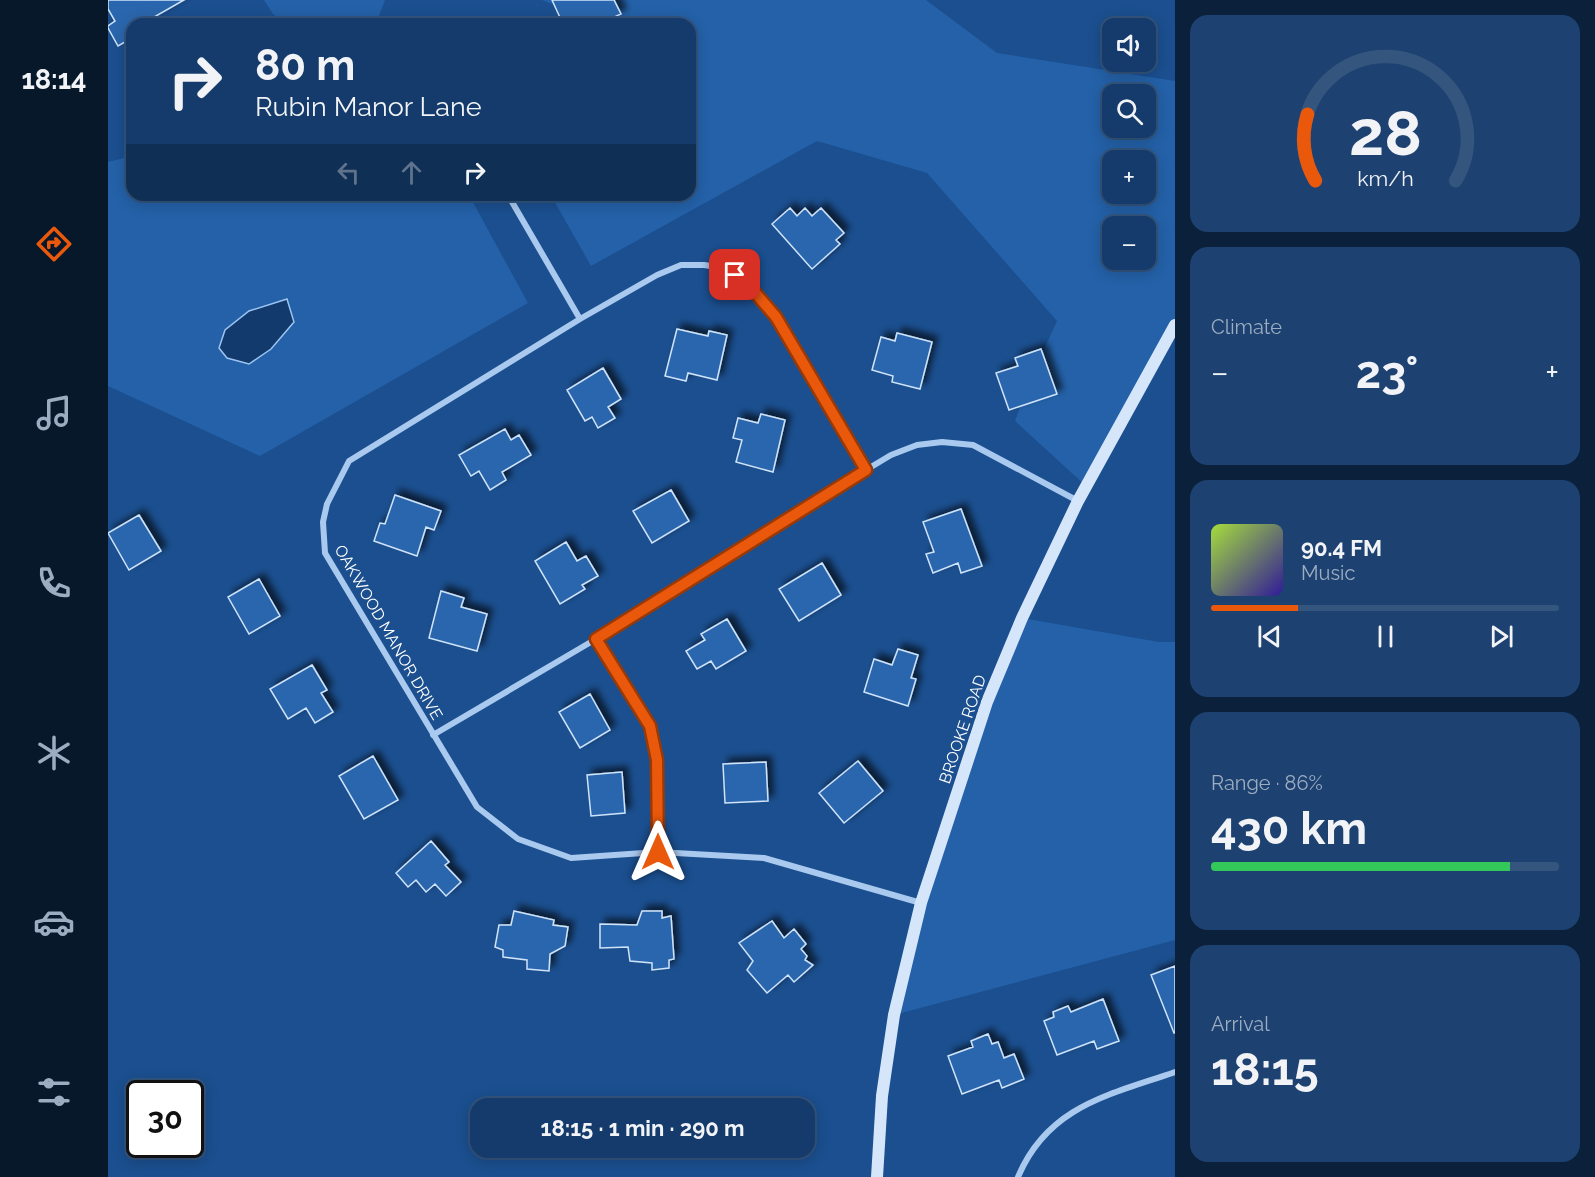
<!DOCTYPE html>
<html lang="en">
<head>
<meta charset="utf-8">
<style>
  :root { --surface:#143b6b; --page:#1d4271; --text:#f1f3f6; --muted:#9dadc1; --line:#33557e; --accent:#ea580c }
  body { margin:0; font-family:Raleway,sans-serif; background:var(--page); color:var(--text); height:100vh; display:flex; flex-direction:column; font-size:22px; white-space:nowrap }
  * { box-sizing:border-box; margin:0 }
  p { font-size:20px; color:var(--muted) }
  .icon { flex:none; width:33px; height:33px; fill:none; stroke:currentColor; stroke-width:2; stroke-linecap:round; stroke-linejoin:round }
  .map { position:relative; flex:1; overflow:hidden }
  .side { display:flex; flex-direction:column; gap:15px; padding:15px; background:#0b203b; width:420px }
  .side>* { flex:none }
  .guide { position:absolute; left:18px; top:18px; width:570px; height:183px; border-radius:18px; box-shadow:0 3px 15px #0003,0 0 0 2px var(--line); background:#143b6b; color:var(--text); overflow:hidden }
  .controls { position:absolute; left:994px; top:18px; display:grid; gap:12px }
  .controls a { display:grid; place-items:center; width:54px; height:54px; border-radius:12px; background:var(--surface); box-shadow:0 3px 15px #0003,0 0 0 2px var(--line); font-size:30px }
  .speed { position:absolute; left:18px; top:1080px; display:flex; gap:12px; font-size:30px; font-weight:700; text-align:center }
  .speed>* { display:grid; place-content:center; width:78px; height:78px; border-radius:50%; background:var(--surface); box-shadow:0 3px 15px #0003,0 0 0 2px var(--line); line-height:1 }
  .speed .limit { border:3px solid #111; border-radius:9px; background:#fff; color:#111 }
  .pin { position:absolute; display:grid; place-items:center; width:51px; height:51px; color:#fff; margin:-26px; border-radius:12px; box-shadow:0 3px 9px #0006 }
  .me { position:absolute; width:66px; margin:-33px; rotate:0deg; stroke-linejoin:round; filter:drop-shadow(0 0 4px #0008) }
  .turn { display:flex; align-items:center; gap:21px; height:126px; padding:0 30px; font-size:27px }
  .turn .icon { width:78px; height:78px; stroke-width:2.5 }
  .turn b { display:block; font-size:42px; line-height:51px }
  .lanes { display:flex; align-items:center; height:57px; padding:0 30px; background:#0003; justify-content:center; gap:30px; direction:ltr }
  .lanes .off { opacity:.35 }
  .big { font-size:45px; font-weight:700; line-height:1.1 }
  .side .tile { flex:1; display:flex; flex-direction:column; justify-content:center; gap:9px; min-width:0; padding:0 21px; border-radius:18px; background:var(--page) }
  .side .dial { align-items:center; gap:0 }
  .dial svg { height:156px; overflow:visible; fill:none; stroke:var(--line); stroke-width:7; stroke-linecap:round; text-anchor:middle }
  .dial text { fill:var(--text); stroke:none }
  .song { display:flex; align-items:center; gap:18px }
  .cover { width:72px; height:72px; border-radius:9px; background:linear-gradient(135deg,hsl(80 70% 55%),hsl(250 70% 35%)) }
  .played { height:6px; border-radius:3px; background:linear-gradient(90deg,var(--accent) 25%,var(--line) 25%) }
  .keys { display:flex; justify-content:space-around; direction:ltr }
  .heat { display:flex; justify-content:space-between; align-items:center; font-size:33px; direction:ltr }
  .charge { height:9px; border-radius:4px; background:linear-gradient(90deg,#34c759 86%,var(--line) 0) }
  .trip { position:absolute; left:362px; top:1098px; width:345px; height:60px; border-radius:18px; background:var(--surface); box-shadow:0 3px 15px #0003,0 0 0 2px var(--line); font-weight:700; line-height:60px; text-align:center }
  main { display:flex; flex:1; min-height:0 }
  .tab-bar { display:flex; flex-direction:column; width:108px; justify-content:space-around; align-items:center; background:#08182b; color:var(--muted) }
  .tab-bar .icon { width:42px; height:42px }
  .tab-bar .current { color:var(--accent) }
  .tab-bar b { font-size:27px; color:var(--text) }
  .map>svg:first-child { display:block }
  .green { fill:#2461a8; fill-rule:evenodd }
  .water { fill:#123a6d; stroke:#9cc4f0; stroke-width:1.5 }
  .building { fill:#2a66ad; stroke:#cfe3fa; stroke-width:1.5; filter:url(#shadow) }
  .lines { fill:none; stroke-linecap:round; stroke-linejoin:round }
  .street { stroke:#a9c9ee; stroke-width:6 }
  .secondary { stroke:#d6e6fa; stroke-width:12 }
  .route-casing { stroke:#983908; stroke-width:15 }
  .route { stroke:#ea580c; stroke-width:10 }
  .labels { text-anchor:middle; stroke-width:6; stroke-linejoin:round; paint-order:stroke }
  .street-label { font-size:16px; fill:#fff; stroke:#1b4f8f }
</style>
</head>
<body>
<main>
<nav class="tab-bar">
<b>18:14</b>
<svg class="icon current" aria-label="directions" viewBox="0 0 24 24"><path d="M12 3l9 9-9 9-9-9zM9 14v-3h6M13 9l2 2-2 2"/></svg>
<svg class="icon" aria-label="music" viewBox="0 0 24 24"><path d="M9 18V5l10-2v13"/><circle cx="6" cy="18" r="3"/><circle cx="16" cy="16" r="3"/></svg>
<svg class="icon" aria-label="phone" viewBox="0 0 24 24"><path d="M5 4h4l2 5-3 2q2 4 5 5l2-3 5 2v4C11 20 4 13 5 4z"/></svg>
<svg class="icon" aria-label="climate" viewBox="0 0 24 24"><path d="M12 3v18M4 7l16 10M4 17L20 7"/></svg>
<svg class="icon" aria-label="car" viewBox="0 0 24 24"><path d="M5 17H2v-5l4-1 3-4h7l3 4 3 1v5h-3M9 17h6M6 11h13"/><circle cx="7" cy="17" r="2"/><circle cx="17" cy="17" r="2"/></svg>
<svg class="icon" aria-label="filters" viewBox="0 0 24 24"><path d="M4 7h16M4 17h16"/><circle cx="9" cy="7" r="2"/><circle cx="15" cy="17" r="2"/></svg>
</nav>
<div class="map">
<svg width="1067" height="1177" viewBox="0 0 1067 1177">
  <defs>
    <filter id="shadow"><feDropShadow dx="5.5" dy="-5.5" stdDeviation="3" flood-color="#0009"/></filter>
  </defs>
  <rect width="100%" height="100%" fill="#1b4f8f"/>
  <!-- green -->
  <path class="green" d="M156,0H277L268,24H179L165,14Z
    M434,0H818L889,53L1067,81V325L979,487L907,421L925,373L949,321L819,173L709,141L483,266L445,199L451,195H582V24H495ZM1005,94H1038V128H1005ZM1005,160H1038V194H1005ZM1005,226H1038V260H1005Z
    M24,156V195H361L420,303L152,456L0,386V162Z
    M914,618L1051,642H1067V940L786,1015L879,702Z"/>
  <!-- water -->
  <path class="water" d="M179,299L186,322L163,349L141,364L119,358L111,348L117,330L141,311Z"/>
  <!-- building -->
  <path class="building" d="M0,0H76L34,24H24V38L10,46L0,28V26L7,21L0,9Z
    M444,0H506L513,14L491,24H455Z
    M682,208L689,216L697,208L704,216L713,208L736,233L728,240L732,244L704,269L664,224Z
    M569,329L600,336L601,331L619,335L609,380L580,373L578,381L557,376Z
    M789,333L824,342L812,389L784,382L785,376L764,370L773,337L787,341Z
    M933,349L949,394L901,410L888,373L910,366L907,358Z
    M495,368L513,399L500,407L507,418L490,428L484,417L477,421L459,390Z
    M653,414L677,420L665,472L628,462L634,440L625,438L630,418L650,423Z
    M397,429L403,440L411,435L423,455L394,472L398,480L382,490L371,471L363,476L351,455Z
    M563,490L581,521L544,543L525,511Z
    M287,495L333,511L326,530L318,527L309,556L266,541L272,523L277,524Z
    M853,509L874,566L853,573L850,563L825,573L818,554L826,552L815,522Z
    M31,515L53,551L21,570L0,533Z
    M458,542L469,561L478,556L490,576L474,585L477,589L452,604L427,561Z
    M714,563L733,595L691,621L671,589Z
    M151,579L172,616L141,634L120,597Z
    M333,591L356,598L353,607L379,614L369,651L321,638Z
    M619,619L638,651L608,669L603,661L589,669L578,651L597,640L593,634Z
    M790,649L810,655L803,678L808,679L800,706L756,692L766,659L784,665Z
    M204,665L219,690L213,693L225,712L207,723L198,708L180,719L162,689Z
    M482,694L502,730L472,748L451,712Z
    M265,756L290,800L256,819L231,776Z
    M750,761L775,791L736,823L711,793Z
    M658,762L660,801L617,803L615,764Z
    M514,772L517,813L483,816L479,775Z
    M323,841L341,862L337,865L353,882L338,896L327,884L318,892L308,880L300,887L288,873Z
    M406,911L446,920L445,925L460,927L457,946L442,954L441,971L419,969V960L395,957V950L387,947L391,925H403Z
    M534,911H554V918L563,916L566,959L561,960V968L544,970V963L522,961L520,947L492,948V924L529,925Z
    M664,921L676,938L686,929L698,944L693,949L699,956L697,960L705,965L686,982L680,975L659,993L639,970L645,961L631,943Z
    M1067,966V1033H1066L1043,975Z
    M995,999L1011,1041L989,1049L986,1041L949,1055L936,1021L946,1017L945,1012L960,1006L963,1012Z
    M880,1034L884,1044L890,1042L896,1058L906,1054L916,1079L894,1088L891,1080L854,1094L840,1056L865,1047L863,1041Z"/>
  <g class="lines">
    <!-- street -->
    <path class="street" d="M400,195L472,319
      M758,470L668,317L638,282L617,268L596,265H573L549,275L472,319L241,461L219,504L215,522L217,553L369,807L410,839L463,858L550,852L656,858L813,903
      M488,639L541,726L549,760L550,852
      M325,735L488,639L758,470L783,455L809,445L834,442L865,445L970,501
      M910,1177C940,1106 1001,1095 1067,1072"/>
    <!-- secondary -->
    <path class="secondary" d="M769,1177L774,1096L786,1015L813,903L879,702L914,618L970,501L1067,325"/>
  </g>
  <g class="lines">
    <defs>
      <path id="route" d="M550,852L549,760L542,726L488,639L758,470L668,317L638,282L627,275"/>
    </defs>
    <!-- route casing -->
    <use href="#route" class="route-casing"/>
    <!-- route -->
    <use href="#route" class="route"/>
  </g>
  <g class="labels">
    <!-- street labels -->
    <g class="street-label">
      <text transform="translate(281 632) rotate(60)" y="6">OAKWOOD MANOR DRIVE</text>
      <text transform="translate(854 729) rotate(-71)" y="6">BROOKE ROAD</text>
    </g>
  </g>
</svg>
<div class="controls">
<a><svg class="icon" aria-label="sound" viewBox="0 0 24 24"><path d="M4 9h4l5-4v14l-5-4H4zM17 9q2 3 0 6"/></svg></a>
<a><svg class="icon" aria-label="search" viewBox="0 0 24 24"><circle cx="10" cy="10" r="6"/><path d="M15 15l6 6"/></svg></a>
<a>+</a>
<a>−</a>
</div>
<div class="speed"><div class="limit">30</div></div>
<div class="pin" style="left:627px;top:275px;background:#d93025"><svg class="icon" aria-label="arrive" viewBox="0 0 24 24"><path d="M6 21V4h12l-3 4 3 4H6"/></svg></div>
<svg class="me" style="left:550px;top:852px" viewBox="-20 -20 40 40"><path d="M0-17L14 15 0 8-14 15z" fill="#ea580c" stroke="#fff" stroke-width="4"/></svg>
<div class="trip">18:15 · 1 min · 290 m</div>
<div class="guide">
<div class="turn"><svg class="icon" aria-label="right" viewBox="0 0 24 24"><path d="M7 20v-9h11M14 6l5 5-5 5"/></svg><div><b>80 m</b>Rubin Manor Lane</div></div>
<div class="lanes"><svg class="icon off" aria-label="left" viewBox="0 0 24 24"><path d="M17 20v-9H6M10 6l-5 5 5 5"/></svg><svg class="icon off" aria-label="ahead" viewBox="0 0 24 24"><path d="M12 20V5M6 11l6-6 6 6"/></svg><svg class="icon" aria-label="right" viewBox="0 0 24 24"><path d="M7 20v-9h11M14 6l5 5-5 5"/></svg></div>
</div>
</div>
<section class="side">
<div class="tile dial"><svg viewBox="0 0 100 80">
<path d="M14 69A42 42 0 1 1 86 69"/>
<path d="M14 69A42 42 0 0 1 10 35" stroke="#ea580c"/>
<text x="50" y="56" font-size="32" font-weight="700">28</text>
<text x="50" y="72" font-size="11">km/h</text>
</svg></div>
<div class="tile"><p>Climate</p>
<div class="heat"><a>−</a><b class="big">23°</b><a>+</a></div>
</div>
<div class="tile">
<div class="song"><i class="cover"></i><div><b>90.4 FM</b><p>Music</p></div></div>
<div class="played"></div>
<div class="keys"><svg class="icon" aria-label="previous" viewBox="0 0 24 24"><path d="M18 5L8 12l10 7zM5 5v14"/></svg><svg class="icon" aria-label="pause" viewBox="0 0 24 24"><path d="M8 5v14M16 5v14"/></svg><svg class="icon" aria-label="next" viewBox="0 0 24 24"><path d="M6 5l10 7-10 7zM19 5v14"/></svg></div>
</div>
<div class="tile"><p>Range · 86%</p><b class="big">430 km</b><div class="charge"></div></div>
<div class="tile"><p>Arrival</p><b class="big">18:15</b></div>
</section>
</main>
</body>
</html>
